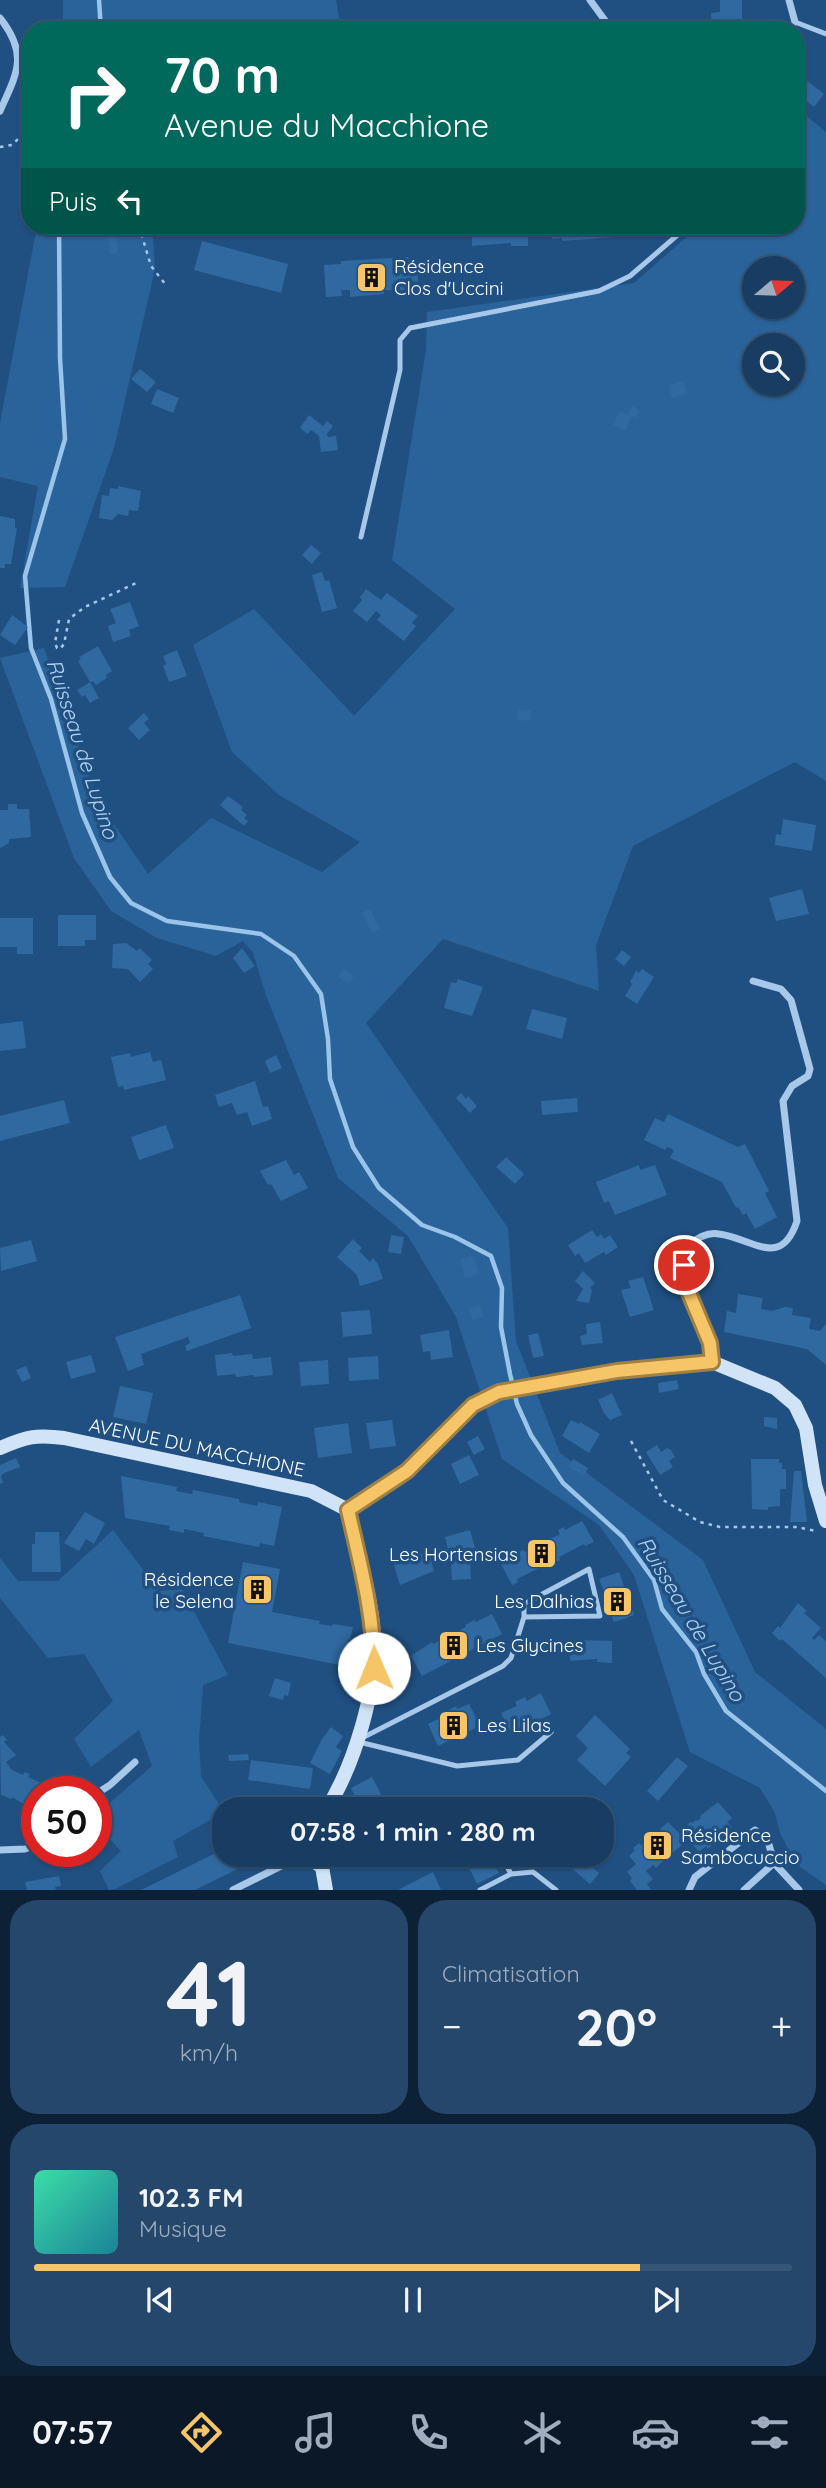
<!DOCTYPE html>
<html lang="fr">
<head>
<meta charset="utf-8">
<style>
  :root { --surface:#183c62; --page:#25476b; --text:#f1f3f6; --muted:#9fadbe; --line:#365677; --accent:#f6c567 }
  body { margin:0; font-family:Quicksand,sans-serif; background:var(--page); color:var(--text); height:100vh; display:flex; flex-direction:column; font-size:26px; white-space:nowrap }
  * { box-sizing:border-box; margin:0 }
  p { font-size:23px; color:var(--muted) }
  .icon { flex:none; width:38px; height:38px; fill:none; stroke:currentColor; stroke-width:2; stroke-linecap:round; stroke-linejoin:round }
  .map { position:relative; height:1890px; overflow:hidden }
  .details { display:flex; flex-direction:column; gap:10px; padding:10px; background:#0d2136; flex:1 }
  .details>* { flex:none }
  .guide { position:absolute; left:21px; top:21px; width:784px; height:214px; border-radius:28px; box-shadow:0 2px 5px #0004,0 0 0 2px var(--line); background:#00695c; color:#fff; overflow:hidden }
  .needle { width:46px; rotate:71deg }
  .tools { position:absolute; left:742px; top:256px; display:grid; gap:14px }
  .tools a { display:grid; place-items:center; width:63px; height:63px; border-radius:50%; background:var(--surface); box-shadow:0 2px 5px #0004,0 0 0 2px var(--line); font-size:35px }
  .speed { position:absolute; left:21px; top:1776px; display:flex; gap:14px; font-size:35px; font-weight:700; text-align:center }
  .speed>* { display:grid; place-content:center; width:91px; height:91px; border-radius:50%; background:var(--surface); box-shadow:0 2px 5px #0004,0 0 0 2px var(--line); line-height:1 }
  .speed .limit { border:10px solid #d22; background:#fff; color:#111 }
  .pin { position:absolute; display:grid; place-items:center; width:60px; height:60px; color:#fff; margin:-30px; border:4px solid #fff; border-radius:50%; box-shadow:0 2px 7px #0007 }
  .me { position:absolute; width:77px; margin:-38px; rotate:359deg; stroke-linejoin:round; filter:drop-shadow(0 0 5px #0008) }
  .turn { display:flex; align-items:center; gap:24px; height:147px; padding:0 28px; font-size:32px }
  .turn .icon { width:91px; height:91px; stroke-width:2.5 }
  .turn b { display:block; font-size:49px; line-height:60px }
  .then { display:flex; align-items:center; height:66px; padding:0 28px; background:#0003; gap:14px; font-size:26px }
  .big { font-size:52px; font-weight:800; line-height:1.1 }
  .details .tile { flex:1; display:flex; flex-direction:column; justify-content:center; gap:10px; min-width:0; padding:0 24px; border-radius:28px; background:var(--page) }
  .details .dial { align-items:center; gap:0 }
  .dial b { font-size:91px; line-height:1 }
  .song { display:flex; align-items:center; gap:21px }
  .cover { width:84px; height:84px; border-radius:10px; background:linear-gradient(135deg,hsl(160 70% 55%),hsl(190 70% 35%)) }
  .played { height:7px; border-radius:4px; background:linear-gradient(90deg,var(--accent) 80%,var(--line) 80%) }
  .keys { display:flex; justify-content:space-around; direction:ltr }
  .heat { display:flex; justify-content:space-between; align-items:center; font-size:38px; direction:ltr }
  .details .tiles { flex:1; display:grid; gap:10px; grid-template-columns:1fr 1fr }
  .tile:last-child { grid-column:span 2 }
  .trip { position:absolute; left:212px; top:1797px; width:402px; height:70px; border-radius:28px; background:var(--surface); box-shadow:0 2px 5px #0004,0 0 0 2px var(--line); font-weight:800; line-height:70px; text-align:center }
  .tabs { display:flex; height:112px; justify-content:space-around; align-items:center; background:#0a1827; color:var(--muted) }
  .tabs .icon { width:49px; height:49px }
  .tabs .active { color:var(--accent) }
  .tabs b { font-size:32px; color:var(--text) }
  .map>svg:first-child { display:block }
  .green { fill:#2a639a; fill-rule:evenodd }
  .lines { fill:none; stroke-linecap:round; stroke-linejoin:round }
  .stream { stroke:#9ac4ea; stroke-width:4.5 }
  .building { fill:#3068a0 }
  .path { stroke:#a7c8e9; stroke-width:2.5; stroke-dasharray:3.5 5; stroke-linecap:butt }
  .lane { stroke:#a7c8e9; stroke-width:5 }
  .street { stroke:#a7c8e9; stroke-width:7 }
  .secondary { stroke:#d1e4f7; stroke-width:14 }
  .route-casing { stroke:#a08043; stroke-width:18 }
  .route { stroke:#f6c567; stroke-width:12 }
  .labels { text-anchor:middle; stroke-width:7; stroke-linejoin:round; paint-order:stroke }
  .poi-label { font-size:19px; fill:#fff; stroke:#205082; text-anchor:start }
  .street-label { font-size:19px; fill:#fff; stroke:#205082 }
  .water-label { font-size:21px; font-style:italic; fill:#b2d2f0; stroke:#205082 }
</style>
</head>
<body>
<div class="map">
<svg width="826" height="1890" viewBox="0 0 826 1890">
  <rect width="100%" height="100%" fill="#205082"/>
  <!-- green -->
  <path class="green" d="M63,0H336L341,30H63Z
    M796,107L826,132V781L795,762L633,846L596,945L599,991L443,939L366,1023L508,1228L516,1341L560,1453L703,1560L755,1672L826,1729V1885L796,1864L780,1833L775,1813L760,1788L690,1752L634,1575L599,1525L502,1459L456,1317L408,1236L338,1178L266,995L253,953L243,941L216,956L157,938L111,911L74,858L0,658L44,648L98,801L148,874L211,818L322,872L360,842L279,795L232,752L193,645L254,609L354,716L455,609L392,560L426,350L427,312L634,283L699,226H796ZM754,268H793V306H754ZM754,345H793V383H754Z
    M37,226H152L155,269L114,448L65,587L20,588L38,486L0,477V423Z
    M113,1530L159,1591L182,1589L228,1675L203,1685L199,1741L201,1776L224,1812L173,1841L178,1857L115,1889L109,1890L100,1871L121,1851L96,1825V1815L152,1766L139,1730L91,1767L74,1739L113,1701L84,1654L48,1658L0,1598V1558L18,1581H58Z"/>
  <g class="lines">
    <!-- stream -->
    <path class="stream" d="M99,0L101,30
      M59,226L60,358L65,439L25,576L31,648L51,699L82,813L110,877L131,903L167,921L261,934L294,956L321,994L328,1039L330,1079L353,1147L379,1188L422,1225L455,1237L491,1256L502,1288L501,1327L510,1374L517,1404L531,1435L563,1483L623,1537L654,1580L662,1609L696,1652L704,1674L726,1711L826,1791"/>
  </g>
  <!-- building -->
  <path class="building" d="M720,0H742V28H712L711,13L720,12Z
    M805,79L824,94L814,107L796,93L798,88L796,84L798,82L801,84Z
    M107,226H123L124,232L116,233L118,253L110,254Z
    M528,226V246H511V243L472,246V227Z
    M551,226H624V228L616,229L617,237L562,241V238L552,239Z
    M202,241L288,264L281,293L194,270Z
    M408,257L409,265L417,264L419,292L393,294L392,290H384V294L350,297V290H341L342,296L326,297L324,265L341,264V261Z
    M140,369L156,382L147,392L131,379Z
    M684,381L687,394L672,398L669,385Z
    M157,389L179,398L173,413L151,404Z
    M632,406L640,410L636,418L632,416L626,430L613,425L619,411L628,415Z
    M309,415L323,426L327,421L333,426L327,434L328,437L336,436L338,450L321,452L319,436L311,430L308,434L300,428Z
    M118,486L141,491L138,511L129,510L128,516L118,514L112,520L99,518L102,495L109,496L110,488L118,489Z
    M0,516L15,519V528H17L11,564H5V568H0Z
    M311,545L321,553L312,564L302,555Z
    M322,572L325,581L329,580L337,608L322,612L312,575Z
    M366,589L381,600L387,593L418,616L412,623L416,626L404,641L377,620L381,615L376,611L367,622L353,611L362,600L360,597Z
    M130,602L139,626L129,630L131,636L113,642L108,626L116,623L110,609Z
    M12,615L28,627L15,645L0,635Z
    M98,646L112,671L106,675L107,678L96,685L93,681L90,682L78,661L81,659L79,657Z
    M177,650L187,676L169,682L163,666L166,664L163,656Z
    M90,682L99,698L90,703L85,695L82,697L77,690Z
    M518,709L531,711L530,721L517,720Z
    M144,713L149,719L144,723L150,730L139,740L128,728Z
    M228,796L243,807L241,810L247,815L244,818L248,821L244,826L220,805Z
    M8,804H17V809H29L31,837L9,839V843L0,848V810H8Z
    M783,819L816,825L812,851L775,845L776,834L781,835Z
    M802,889L809,914L776,921L769,898Z
    M370,909L380,929L372,933L362,913Z
    M58,915H96V940H85V946H58Z
    M0,918H33V954H17V947H0Z
    M126,943L137,951L140,948L152,960L148,964L153,969L140,982L128,969L112,968L113,944Z
    M242,948L255,966L244,973L233,958Z
    M622,950L631,957L624,966L615,959Z
    M343,968L354,976L349,984L338,977Z
    M642,969L654,977L637,1004L625,996L632,984L630,982L636,971L639,973Z
    M458,979L483,987L472,1016L444,1008L451,982L456,983Z
    M532,1009L567,1018L562,1039L526,1029Z
    M23,1021L26,1048L0,1051V1024Z
    M150,1052L153,1062L161,1060L166,1080L124,1090L123,1086L118,1087L111,1057L130,1053L131,1057Z
    M276,1055L282,1068L270,1073L265,1061Z
    M255,1081L263,1107L268,1106L272,1119L252,1126L247,1112L237,1115L232,1103L219,1107L215,1095Z
    M461,1093L466,1099L468,1096L477,1106L470,1113L456,1098Z
    M577,1098L578,1112L542,1115L541,1101Z
    M64,1100L70,1123L0,1141V1116Z
    M668,1114L738,1147L745,1144L769,1191L765,1193L777,1217L755,1229L746,1213L743,1215L738,1207L736,1208L722,1182L670,1158L674,1150L667,1147L665,1150L644,1140L655,1118L664,1122Z
    M166,1125L174,1148L139,1160L131,1137Z
    M506,1157L524,1174L515,1184L496,1167Z
    M286,1160L294,1175L299,1172L308,1188L281,1201L271,1184L268,1185L260,1171Z
    M639,1165L640,1170L655,1165L667,1195L615,1215L609,1201L604,1203L596,1182Z
    M592,1230L597,1237L601,1234L604,1239L610,1235L618,1247L606,1255L604,1252L585,1263L579,1253L575,1256L568,1245Z
    M391,1235L404,1237L401,1254L388,1252Z
    M353,1239L362,1248L359,1251L370,1262L373,1258L378,1264L383,1279L360,1286L357,1275L337,1257Z
    M31,1240L37,1261L1,1271L0,1248Z
    M474,1256L479,1274L465,1278L460,1259Z
    M583,1271L595,1283L590,1288L592,1290L589,1303L576,1301L583,1289L575,1281Z
    M643,1277L654,1310L630,1317L621,1290L631,1288L628,1281Z
    M738,1294L763,1298L761,1309L772,1311L785,1307L793,1308L792,1315L811,1318L809,1329L820,1331L826,1324V1365L807,1349L724,1332L727,1311L736,1313Z
    M240,1295L251,1328L187,1351L185,1346L190,1343L188,1337L141,1354L144,1365L128,1371L115,1337Z
    M480,1306L483,1317L473,1320L469,1308Z
    M370,1310L372,1334L343,1337L341,1312Z
    M600,1322L603,1343L582,1345L580,1336L587,1334L586,1324Z
    M449,1330L453,1357L431,1360L430,1351L423,1352L420,1335Z
    M538,1333L544,1356L533,1358L528,1335Z
    M232,1353L233,1356L252,1354L253,1359L271,1357L273,1375L254,1377V1375L236,1377L235,1374L217,1376L215,1355Z
    M91,1355L96,1372L71,1379L66,1362Z
    M378,1356L379,1379L349,1381L348,1358Z
    M328,1360L329,1384L301,1386L299,1362Z
    M26,1366L31,1378L22,1382L16,1370Z
    M677,1380L679,1389L659,1393L658,1383Z
    M120,1386L153,1393L146,1424L113,1417Z
    M612,1393L622,1415L610,1420L604,1413L598,1400Z
    M764,1417L777,1418V1429L764,1426Z
    M392,1420L396,1446L370,1449L366,1423Z
    M571,1420L579,1424L580,1422L600,1434L589,1453L562,1436Z
    M348,1423L352,1453L318,1458L314,1428Z
    M146,1430L162,1433L159,1446L144,1443Z
    M478,1436L485,1449L474,1455L467,1442Z
    M657,1445L661,1452L667,1448L671,1450L675,1457L669,1461L673,1467L660,1475L646,1452Z
    M469,1455L479,1475L460,1484L451,1464Z
    M16,1458L20,1467L4,1473L1,1476L3,1483L0,1484V1465Z
    M573,1459L588,1468L584,1476L568,1467Z
    M751,1459H779V1463H782V1469H786V1489H780V1506L768,1507V1510L752,1509Z
    M794,1471H801L807,1522H790Z
    M121,1476L177,1487L176,1491L192,1494L193,1490L239,1499V1502L257,1506L258,1502L282,1507L274,1546L260,1543L259,1547L203,1536L204,1533L184,1529V1533L169,1530L170,1526L125,1518Z
    M85,1512L105,1523L94,1544L86,1539L79,1551L64,1543Z
    M582,1521L594,1542L585,1546L584,1544L559,1557L560,1560L548,1566L547,1564L517,1579L518,1582L512,1585L501,1564L518,1555L516,1553L523,1550L525,1552L560,1534L558,1530L564,1527L565,1530Z
    M470,1530L477,1555L470,1561L471,1579L452,1580L451,1563L445,1537Z
    M35,1532H59L61,1572H32V1544H35Z
    M428,1551L434,1571L400,1585L393,1562Z
    M243,1562L280,1569L272,1612L320,1621L319,1624L332,1626L333,1624L353,1627L350,1640L348,1639L345,1666L228,1643Z
    M619,1572L634,1615L614,1622L602,1595L605,1594L599,1579Z
    M798,1603L807,1611L804,1613L821,1628L812,1638L814,1640L819,1635L826,1641V1678L782,1639L780,1641L772,1633L778,1626L780,1628Z
    M492,1614L502,1634L422,1676L411,1656L432,1642L433,1644L466,1627L465,1625L474,1620L476,1622Z
    M574,1640L612,1641V1663L597,1662V1659L570,1661V1653H574Z
    M550,1642H565V1650H550Z
    M275,1678L291,1683L288,1696L284,1695L283,1700L269,1696Z
    M541,1693L551,1714L512,1734L501,1713L517,1706L515,1702L525,1697L527,1701Z
    M469,1704L480,1726L438,1746L428,1724L449,1714L447,1711L456,1706L457,1709Z
    M595,1715L630,1749L626,1753L631,1757L605,1786L577,1760L588,1748L576,1736Z
    M331,1727L343,1736L336,1747L342,1751L330,1774L310,1763L322,1739Z
    M3,1735L7,1740L4,1742L16,1755L6,1762L12,1770L23,1775L24,1772L30,1774L28,1777L43,1784L45,1782L51,1785L48,1792H37V1808L33,1806L32,1809L12,1797L11,1799L1,1795L0,1737Z
    M248,1754L249,1760L229,1761L228,1755Z
    M677,1757L688,1766L658,1801L647,1791Z
    M251,1760L313,1768L310,1789L248,1780Z
    M372,1777L389,1810H362L351,1788Z
    M718,1802L732,1818L727,1822L732,1827L723,1835L721,1832L717,1837L719,1839L708,1849L706,1846L699,1852L685,1836L679,1841L682,1845L671,1854L669,1852L664,1856L666,1858L656,1868L653,1865L646,1871L653,1879L647,1884L651,1890H637L630,1881L632,1878L627,1872L636,1864L629,1856L635,1850L633,1848L639,1843L641,1845L645,1842L646,1843L655,1832L658,1835L662,1831L660,1829L668,1822L680,1834L690,1822L692,1823L696,1820L697,1821L701,1818L700,1816Z
    M224,1849V1855H266L195,1890H141Z
    M463,1855H490L499,1873L477,1884Z
    M566,1855L570,1857L577,1855L599,1873L590,1884L562,1860Z
    M433,1872L441,1890H398Z
    M59,1876L61,1886L55,1887L56,1890H27L25,1882Z"/>
  <g class="lines">
    <!-- path -->
    <path class="path" d="M0,147L12,145L30,127
      M139,226L151,266L166,285
      M59,620L55,643L57,648L60,649L64,644L69,619L85,607L136,583
      M631,1441L663,1500L700,1522L720,1527H797L816,1531"/>
    <!-- lane -->
    <path class="lane" d="M790,30L795,22L826,34
      M361,537L400,370V340L410,328L599,291L630,276L688,226
      M362,1738L503,1666L511,1658L524,1617L600,1616L589,1569L524,1604V1617
      M359,1742L457,1766L518,1760L551,1732
      M473,1800L478,1810
      M501,1855L511,1874
      M480,1890L511,1874L533,1872L556,1890"/>
    <!-- street -->
    <path class="street" d="M590,0L612,30
      M789,0L795,22
      M0,18C29,55 17,73 0,111
      M712,1362C708,1329 685,1300 684,1266C684,1260 687,1252 689,1245C697,1238 708,1232 719,1234C752,1238 781,1270 797,1221L783,1101L792,1086L808,1076L810,1069L791,1000L781,989L753,981
      M96,1794L110,1785L135,1762
      M0,1850L25,1849L37,1845
      M774,1863L799,1890
      M233,1890L299,1857L309,1858
      M689,1890L695,1877L755,1830L768,1841L774,1863L744,1890"/>
    <!-- secondary -->
    <path class="secondary" d="M0,1448C26,1437 36,1434 64,1438L311,1491L348,1510
      M348,1510L406,1471L473,1405L499,1392L617,1371L712,1362L775,1388L795,1405L806,1428L815,1485L826,1521
      M326,1810C354,1766 378,1688 374,1636C371,1594 358,1551 348,1510
      M309,1855V1858L322,1867L326,1890"/>
  </g>
  <g class="lines">
    <defs>
      <path id="route" d="M374,1668C374,1614 360,1563 348,1510L407,1471L473,1405L499,1392L617,1371L712,1362L710,1343L689,1293L684,1265"/>
    </defs>
    <!-- route casing -->
    <use href="#route" class="route-casing"/>
    <!-- route -->
    <use href="#route" class="route"/>
  </g>
  <!-- icons -->
  <defs>
    <symbol id="building-square" viewBox="-11 -11 22 22"><rect x="-9" y="-9" width="18" height="18" rx="4" fill="#f6c567" stroke="#205082"/><path d="M-4-6H4V6H1V3H-1V6H-4ZM-2.5-4.3h1.7v1.8h-1.7ZM.8-4.3h1.7v1.8H.8ZM-2.5-1h1.7V.8h-1.7ZM.8-1h1.7V.8H.8Z" fill="#111"/></symbol>
  </defs>
  <g fill-rule="evenodd">
    <use href="#building-square" x="354" y="260" width="35" height="35"/>
    <use href="#building-square" x="524" y="1536" width="35" height="35"/>
    <use href="#building-square" x="240" y="1572" width="35" height="35"/>
    <use href="#building-square" x="600" y="1584" width="35" height="35"/>
    <use href="#building-square" x="436" y="1628" width="35" height="35"/>
    <use href="#building-square" x="436" y="1708" width="35" height="35"/>
    <use href="#building-square" x="640" y="1828" width="35" height="35"/>
  </g>
  <g class="labels">
    <!-- poi labels -->
    <g class="poi-label">
      <text x="394" y="273">Résidence<tspan x="394" dy="22">Clos d'Uccini</tspan></text>
      <text x="518" y="1561" text-anchor="end">Les Hortensias</text>
      <text x="234" y="1586" text-anchor="end">Résidence<tspan x="234" dy="22">le Selena</tspan></text>
      <text x="594" y="1608" text-anchor="end">Les Dalhias</text>
      <text x="476" y="1652">Les Glycines</text>
      <text x="477" y="1732">Les Lilas</text>
      <text x="681" y="1842">Résidence<tspan x="681" dy="22">Sambocuccio</tspan></text>
    </g>
    <!-- street labels -->
    <g class="street-label">
      <text transform="translate(197 1447) rotate(12)" y="7">AVENUE DU MACCHIONE</text>
    </g>
    <!-- water labels -->
    <g class="water-label">
      <text transform="translate(82 749) rotate(72)" y="7">Ruisseau de Lupino</text>
      <text transform="translate(691 1619) rotate(59)" y="7">Ruisseau de Lupino</text>
    </g>
  </g>
</svg>
<div class="tools">
<a><svg class="needle" viewBox="-14 -14 28 28"><path d="M0-13l5 13h-10z" fill="#e53935"/><path d="M0 13l5-13h-10z" fill="#9fadbe"/></svg></a>
<a><svg class="icon" aria-label="search" viewBox="0 0 24 24"><circle cx="10" cy="10" r="6"/><path d="M15 15l6 6"/></svg></a>
</div>
<div class="speed"><div class="limit">50</div></div>
<div class="pin" style="left:684px;top:1265px;background:#d93025"><svg class="icon" aria-label="arrive" viewBox="0 0 24 24"><path d="M6 21V4h12l-3 4 3 4H6"/></svg></div>
<svg class="me" style="left:374px;top:1668px" viewBox="-20 -20 40 40"><circle r="19" fill="#fff"/><path d="M0-13L10 11 0 6-10 11z" fill="#f6c567"/></svg>
<div class="trip">07:58 · 1 min · 280 m</div>
<div class="guide">
<div class="turn"><svg class="icon" aria-label="right" viewBox="0 0 24 24"><path d="M7 20v-9h11M14 6l5 5-5 5"/></svg><div><b>70 m</b>Avenue du Macchione</div></div>
<div class="then">Puis<svg class="icon" aria-label="left" viewBox="0 0 24 24"><path d="M17 20v-9H6M10 6l-5 5 5 5"/></svg></div>
</div>
</div>
<section class="details">
<div class="tiles">
<div class="tile dial"><b>41</b><p>km/h</p></div>
<div class="tile"><p>Climatisation</p>
<div class="heat"><a>−</a><b class="big">20°</b><a>+</a></div>
</div>
<div class="tile">
<div class="song"><i class="cover"></i><div><b>102.3 FM</b><p>Musique</p></div></div>
<div class="played"></div>
<div class="keys"><svg class="icon" aria-label="previous" viewBox="0 0 24 24"><path d="M18 5L8 12l10 7zM5 5v14"/></svg><svg class="icon" aria-label="pause" viewBox="0 0 24 24"><path d="M8 5v14M16 5v14"/></svg><svg class="icon" aria-label="next" viewBox="0 0 24 24"><path d="M6 5l10 7-10 7zM19 5v14"/></svg></div>
</div>
</div>
</section>
<nav class="tabs">
<b>07:57</b>
<svg class="icon active" aria-label="directions" viewBox="0 0 24 24"><path d="M12 3l9 9-9 9-9-9zM9 14v-3h6M13 9l2 2-2 2"/></svg>
<svg class="icon" aria-label="music" viewBox="0 0 24 24"><path d="M9 18V5l10-2v13"/><circle cx="6" cy="18" r="3"/><circle cx="16" cy="16" r="3"/></svg>
<svg class="icon" aria-label="phone" viewBox="0 0 24 24"><path d="M5 4h4l2 5-3 2q2 4 5 5l2-3 5 2v4C11 20 4 13 5 4z"/></svg>
<svg class="icon" aria-label="climate" viewBox="0 0 24 24"><path d="M12 3v18M4 7l16 10M4 17L20 7"/></svg>
<svg class="icon" aria-label="car" viewBox="0 0 24 24"><path d="M5 17H2v-5l4-1 3-4h7l3 4 3 1v5h-3M9 17h6M6 11h13"/><circle cx="7" cy="17" r="2"/><circle cx="17" cy="17" r="2"/></svg>
<svg class="icon" aria-label="filters" viewBox="0 0 24 24"><path d="M4 7h16M4 17h16"/><circle cx="9" cy="7" r="2"/><circle cx="15" cy="17" r="2"/></svg>
</nav>
</body>
</html>
